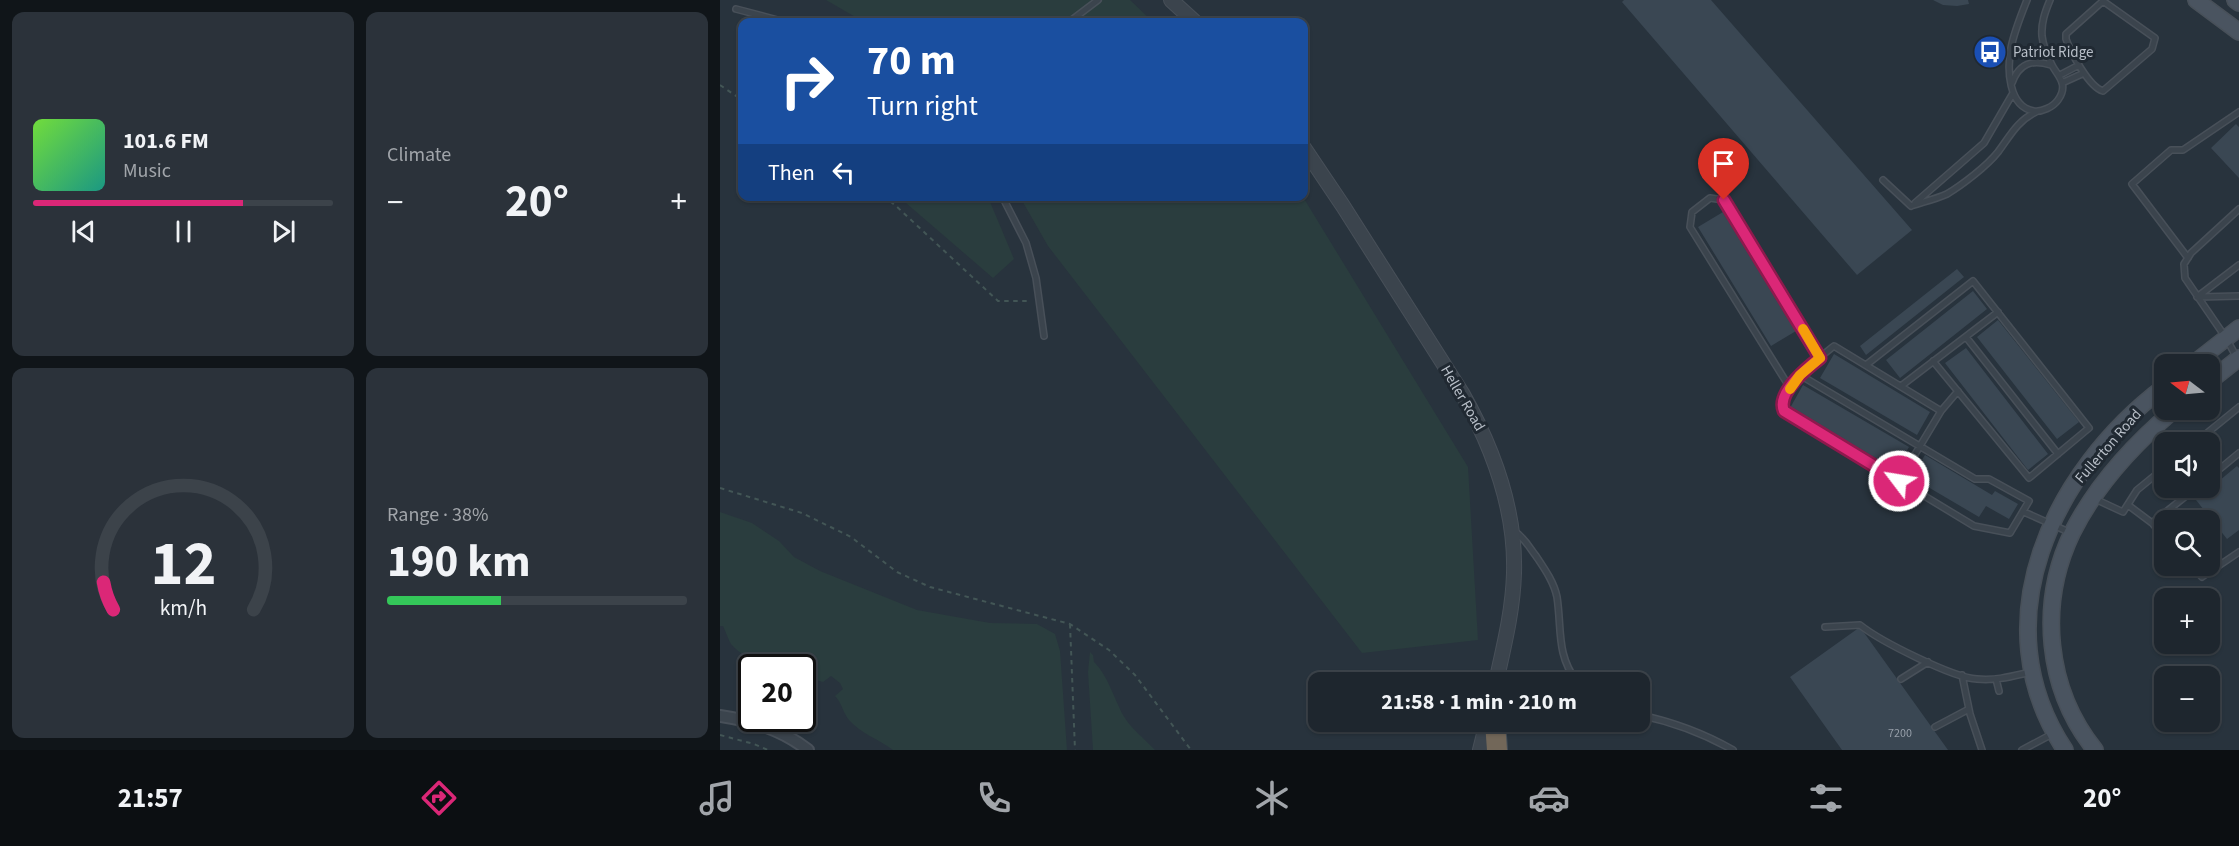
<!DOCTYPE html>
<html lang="en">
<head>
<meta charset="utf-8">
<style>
  :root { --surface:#1e262e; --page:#2b323a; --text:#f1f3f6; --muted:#a1a5aa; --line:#3c434a; --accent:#db2777 }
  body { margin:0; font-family:"Source Sans 3",sans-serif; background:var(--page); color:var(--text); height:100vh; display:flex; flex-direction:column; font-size:22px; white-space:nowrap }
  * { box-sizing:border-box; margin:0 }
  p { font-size:20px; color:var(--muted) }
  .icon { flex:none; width:33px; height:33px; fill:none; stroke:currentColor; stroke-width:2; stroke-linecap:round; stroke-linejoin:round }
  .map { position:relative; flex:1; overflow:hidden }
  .side { display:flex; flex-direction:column; gap:12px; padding:12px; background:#101519; width:720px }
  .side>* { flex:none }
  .top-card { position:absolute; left:18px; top:18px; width:570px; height:183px; border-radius:12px; box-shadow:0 2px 4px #0004,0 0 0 2px var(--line); background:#1a4fa0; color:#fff; overflow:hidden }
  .needle { width:39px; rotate:286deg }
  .buttons { position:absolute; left:1434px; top:354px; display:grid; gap:12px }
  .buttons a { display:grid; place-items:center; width:66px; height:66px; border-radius:12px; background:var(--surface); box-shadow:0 2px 4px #0004,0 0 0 2px var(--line); font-size:30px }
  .speed { position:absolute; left:18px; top:654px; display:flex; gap:12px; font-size:30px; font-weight:700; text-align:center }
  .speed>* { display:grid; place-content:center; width:78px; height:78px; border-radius:50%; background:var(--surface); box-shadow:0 2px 4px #0004,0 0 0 2px var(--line); line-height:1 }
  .speed .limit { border:3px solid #111; border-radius:9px; background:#fff; color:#111 }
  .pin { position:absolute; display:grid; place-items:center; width:51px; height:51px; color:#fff; margin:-62px -26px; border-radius:50% 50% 50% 0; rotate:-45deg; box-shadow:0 0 6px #0007 }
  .pin .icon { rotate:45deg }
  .me { position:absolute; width:66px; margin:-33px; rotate:301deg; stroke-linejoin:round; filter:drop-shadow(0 0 4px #0008) }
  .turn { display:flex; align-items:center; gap:21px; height:126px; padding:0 30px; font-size:27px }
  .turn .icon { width:78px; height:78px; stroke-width:2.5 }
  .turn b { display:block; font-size:42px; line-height:51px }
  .then { display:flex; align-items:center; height:57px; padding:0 30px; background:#0003; gap:12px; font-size:22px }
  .big { font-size:45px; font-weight:700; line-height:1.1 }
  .side .widget { flex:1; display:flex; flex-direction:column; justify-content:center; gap:9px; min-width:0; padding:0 21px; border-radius:12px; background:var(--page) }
  .side .dial { align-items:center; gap:0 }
  .dial svg { height:156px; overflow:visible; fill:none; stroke:var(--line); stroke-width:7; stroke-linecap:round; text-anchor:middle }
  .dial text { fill:var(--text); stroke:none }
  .song { display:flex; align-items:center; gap:18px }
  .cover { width:72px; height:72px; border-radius:9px; background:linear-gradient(135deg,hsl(100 70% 55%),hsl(170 70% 35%)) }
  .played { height:6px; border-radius:3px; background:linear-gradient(90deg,var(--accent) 70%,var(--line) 70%) }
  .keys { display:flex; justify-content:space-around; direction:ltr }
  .heat { display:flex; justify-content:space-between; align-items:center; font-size:33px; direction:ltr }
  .charge { height:9px; border-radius:4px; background:linear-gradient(90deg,#34c759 38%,var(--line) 0) }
  .side .tiles { flex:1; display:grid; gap:12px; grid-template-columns:repeat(2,1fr) }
  .trip { position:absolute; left:588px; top:672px; width:342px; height:60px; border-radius:12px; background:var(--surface); box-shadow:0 2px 4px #0004,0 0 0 2px var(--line); font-weight:700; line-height:60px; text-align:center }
  .tabs { display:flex; height:96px; justify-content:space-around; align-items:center; background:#0c0f12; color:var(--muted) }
  .tabs .icon { width:42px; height:42px }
  .tabs .on { color:var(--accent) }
  .tabs b { font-size:27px; color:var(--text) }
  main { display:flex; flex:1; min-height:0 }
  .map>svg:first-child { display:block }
  .green { fill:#2a3d3e }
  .building { fill:#3a4753 }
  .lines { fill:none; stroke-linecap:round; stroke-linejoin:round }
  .service-casing { stroke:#485059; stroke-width:8 }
  .minor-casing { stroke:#485059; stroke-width:14 }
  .tertiary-casing { stroke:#485059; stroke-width:16 }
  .secondary-casing { stroke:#485059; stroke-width:18 }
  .motorway-casing { stroke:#464f58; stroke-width:22 }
  .path { stroke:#435656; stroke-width:2; stroke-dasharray:4.5 4.5; stroke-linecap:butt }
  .service { stroke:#3b444d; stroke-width:5 }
  .minor { stroke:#3b444d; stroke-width:10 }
  .tertiary { stroke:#3b444d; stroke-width:14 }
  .secondary { stroke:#4a5460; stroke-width:15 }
  .motorway { stroke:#726759; stroke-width:20 }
  .route-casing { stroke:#8e194d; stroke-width:15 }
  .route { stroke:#db2777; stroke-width:10 }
  .slow { stroke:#f59e0b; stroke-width:10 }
  .labels { text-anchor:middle; stroke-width:6; stroke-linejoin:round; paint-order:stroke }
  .number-label { font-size:12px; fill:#969fa9 }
  .poi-label { font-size:15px; fill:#b8bfc8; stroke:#202932; text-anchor:start }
  .street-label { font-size:15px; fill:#b8bfc8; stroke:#202932 }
</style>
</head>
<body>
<main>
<section class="side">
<div class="tiles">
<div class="widget">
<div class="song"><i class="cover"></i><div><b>101.6 FM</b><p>Music</p></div></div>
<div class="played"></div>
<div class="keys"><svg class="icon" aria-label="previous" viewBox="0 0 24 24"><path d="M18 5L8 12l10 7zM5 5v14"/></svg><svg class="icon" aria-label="pause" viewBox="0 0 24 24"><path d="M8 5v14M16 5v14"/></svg><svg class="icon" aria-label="next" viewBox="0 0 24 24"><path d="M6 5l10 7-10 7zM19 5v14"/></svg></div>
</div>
<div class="widget"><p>Climate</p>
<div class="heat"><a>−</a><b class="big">20°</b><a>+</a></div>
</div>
<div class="widget dial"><svg viewBox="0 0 100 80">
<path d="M14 69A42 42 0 1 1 86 69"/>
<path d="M14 69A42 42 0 0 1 9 55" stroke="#db2777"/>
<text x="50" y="56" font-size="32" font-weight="700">12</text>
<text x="50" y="72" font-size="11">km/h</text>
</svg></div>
<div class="widget"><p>Range · 38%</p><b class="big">190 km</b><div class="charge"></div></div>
</div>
</section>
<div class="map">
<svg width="1519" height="750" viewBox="0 0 1519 750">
  <rect width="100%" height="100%" fill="#28333d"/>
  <!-- green -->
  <path class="green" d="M106,0H410L433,22H144Z
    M179,197H268L294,259L273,278Z
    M300,197H583L748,467L758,640L642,653L328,246Z
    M0,512L32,523L59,541L74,557L100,571L197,610L270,623L317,624L335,634L340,651L347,750H173C159,739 141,734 129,720C123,713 122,703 115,696L123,689L120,683L111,676L103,682L83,676L82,668C59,668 28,664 11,644C8,639 6,632 3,626H0Z
    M370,652L373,655L374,662C387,674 394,698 403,715C411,729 424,738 435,750H373L368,672Z"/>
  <!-- building -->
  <path class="building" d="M904,0H991L1192,230L1137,275L902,2Z
    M1213,0H1248L1249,4L1237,6L1223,5Z
    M1516,124L1519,127V178L1491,148Z
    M1003,212L1076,331L1051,346L978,227Z
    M1237,269L1244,277L1146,355L1140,346Z
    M1253,291L1267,309L1180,378L1166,360Z
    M1278,320L1359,422L1337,439L1257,337Z
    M1246,348L1328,454L1308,470L1225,363Z
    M1114,354L1210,412L1197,435L1100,378Z
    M1083,385L1189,447L1176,470L1070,408Z
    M1205,455L1272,495L1275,491L1298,504L1289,519L1266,506L1259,517L1191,477Z
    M1517,466L1519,468V530L1507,539L1476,500Z
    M1140,627L1228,750H1122L1070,677Z"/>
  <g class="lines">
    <defs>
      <path id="service" d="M1307,0C1301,15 1294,32 1291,48C1287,69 1288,107 1314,111C1322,112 1333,107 1338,100C1350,83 1336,75 1331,63C1327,55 1323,45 1322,36C1321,23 1325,12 1330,0
        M1383,1L1435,38L1432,49L1383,91C1369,87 1351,53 1346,39V34Z
        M16,9L65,22
        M349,22L378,0
        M1340,75L1359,65
        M1292,83C1299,63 1312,59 1331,65
        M1342,83L1364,73
        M1163,180L1191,206
        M282,196L306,243L316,278L324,336
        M1195,203L1264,143L1293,93
        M1191,206C1203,202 1216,199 1227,194C1242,185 1267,166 1278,152C1290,136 1297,121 1316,112
        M1468,258L1412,184L1451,150H1463L1519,112
        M1477,297L1519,265
        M1479,297L1519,296
        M1246,337L1338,454
        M1517,358L1506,338L1465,278L1464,264L1471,253L1519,209
        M1146,365L1253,281L1369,428L1309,478L1213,361
        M1080,375L1255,479H1269L1309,501L1290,533L1254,526L1064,411C1055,390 1099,358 1114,346L1221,411
        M1181,386L1278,312
        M1070,388L970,227L972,212L990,198L1004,200L1100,358
        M1476,442L1519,407
        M1490,477L1519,453
        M1179,481L1221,411L1238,391
        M1373,498L1403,512L1417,490L1444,468
        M1408,505L1432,523L1476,488
        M1304,512L1351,533
        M1432,523L1444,537
        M794,531C804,537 809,547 816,556C824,568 834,582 837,597C842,630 836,654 857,682
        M1472,566L1482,577L1519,552
        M1105,627L1140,625C1160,641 1233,678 1257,679C1276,681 1293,676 1311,672
        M1242,675L1250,714L1262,750
        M1181,679L1208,662
        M1276,679L1279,691
        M920,715C953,722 983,733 1013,750
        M1215,727L1249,709
        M1302,750L1334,733"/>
      <path id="minor" d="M0,716C33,721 61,729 88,750"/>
      <path id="tertiary" d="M451,0L475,22
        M584,148L623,206L742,393C773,448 796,509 794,573C793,610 784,646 776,682
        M760,750L767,722"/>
      <path id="secondary" d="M1476,0L1519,32
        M1515,0L1519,3
        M1473,364L1519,328
        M1490,381L1519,358
        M1345,750C1260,622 1333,471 1444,387
        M1375,750C1326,689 1318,604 1352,533C1376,485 1414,444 1454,410"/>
      <path id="motorway" d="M776,682V681
        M775,722L777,750"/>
    </defs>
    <!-- service casing -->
    <use href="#service" class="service-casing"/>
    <!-- minor casing -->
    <use href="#minor" class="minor-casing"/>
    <!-- tertiary casing -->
    <use href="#tertiary" class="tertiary-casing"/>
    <!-- secondary casing -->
    <use href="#secondary" class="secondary-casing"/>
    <!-- motorway casing -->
    <use href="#motorway" class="motorway-casing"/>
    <!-- path -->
    <path class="path" d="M0,85L22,100
      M163,196L175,205L278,301H311
      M0,488L82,513L131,537L177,572L210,587L350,624L389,650L415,675L471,750
      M350,624L355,750
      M0,735L34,744L48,750"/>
    <!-- service -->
    <use href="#service" class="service"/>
    <!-- minor -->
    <use href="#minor" class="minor"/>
    <!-- tertiary -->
    <use href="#tertiary" class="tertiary"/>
    <!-- secondary -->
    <use href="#secondary" class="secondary"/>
    <!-- motorway -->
    <use href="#motorway" class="motorway"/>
  </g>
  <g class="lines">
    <defs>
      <path id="route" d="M1004,200L1100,358C1087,368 1056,393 1064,411L1179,481"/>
    </defs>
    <!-- route casing -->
    <use href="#route" class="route-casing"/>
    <!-- route -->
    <use href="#route" class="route"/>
    <!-- slow -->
    <path class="slow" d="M1070,389L1080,375L1100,358L1083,329"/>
  </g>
  <!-- icons -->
  <defs>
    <symbol id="bus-disc" viewBox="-11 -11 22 22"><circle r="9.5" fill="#1a4fb4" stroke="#202932"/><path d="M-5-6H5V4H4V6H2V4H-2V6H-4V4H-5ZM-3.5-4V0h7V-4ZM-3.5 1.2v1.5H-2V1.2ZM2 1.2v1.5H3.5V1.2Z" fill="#fff"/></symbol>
  </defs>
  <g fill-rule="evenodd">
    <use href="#bus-disc" x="1251" y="33" width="38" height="38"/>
  </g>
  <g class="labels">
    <!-- number labels -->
    <g class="number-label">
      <text x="1180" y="737">7200</text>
    </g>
    <!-- poi labels -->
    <g class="poi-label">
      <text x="1293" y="57">Patriot Ridge</text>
    </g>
    <!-- street labels -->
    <g class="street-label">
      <text transform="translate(743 398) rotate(60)" y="5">Heller Road</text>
      <text transform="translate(1388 446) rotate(-49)" y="5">Fullerton Road</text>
    </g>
  </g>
</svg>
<div class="buttons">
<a><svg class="needle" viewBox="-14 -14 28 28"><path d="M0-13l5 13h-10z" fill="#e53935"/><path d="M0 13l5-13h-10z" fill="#a1a5aa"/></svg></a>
<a><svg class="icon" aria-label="sound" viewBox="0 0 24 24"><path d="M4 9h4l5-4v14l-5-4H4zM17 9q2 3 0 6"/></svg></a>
<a><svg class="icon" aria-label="search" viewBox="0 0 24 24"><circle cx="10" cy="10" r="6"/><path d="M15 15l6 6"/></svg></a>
<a>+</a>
<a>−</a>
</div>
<div class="speed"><div class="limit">20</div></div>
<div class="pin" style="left:1004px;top:200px;background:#d93025"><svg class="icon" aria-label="arrive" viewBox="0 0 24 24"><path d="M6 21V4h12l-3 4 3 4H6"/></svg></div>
<svg class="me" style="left:1179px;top:481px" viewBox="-20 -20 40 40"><circle r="17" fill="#db2777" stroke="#fff" stroke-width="3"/><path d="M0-11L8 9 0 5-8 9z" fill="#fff"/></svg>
<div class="trip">21:58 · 1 min · 210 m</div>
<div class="top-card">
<div class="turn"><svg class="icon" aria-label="right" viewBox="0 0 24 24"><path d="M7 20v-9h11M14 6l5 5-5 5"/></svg><div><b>70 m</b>Turn right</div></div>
<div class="then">Then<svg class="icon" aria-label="left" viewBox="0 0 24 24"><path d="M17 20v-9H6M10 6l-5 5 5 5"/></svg></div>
</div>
</div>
</main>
<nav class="tabs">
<b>21:57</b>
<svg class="icon on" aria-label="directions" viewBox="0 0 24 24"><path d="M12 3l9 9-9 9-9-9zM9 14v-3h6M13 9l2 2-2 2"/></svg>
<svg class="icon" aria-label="music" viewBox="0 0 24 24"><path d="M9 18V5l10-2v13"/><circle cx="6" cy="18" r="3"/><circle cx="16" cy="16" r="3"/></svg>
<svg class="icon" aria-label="phone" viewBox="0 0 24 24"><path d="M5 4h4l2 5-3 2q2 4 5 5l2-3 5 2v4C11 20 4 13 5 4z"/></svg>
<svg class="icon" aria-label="climate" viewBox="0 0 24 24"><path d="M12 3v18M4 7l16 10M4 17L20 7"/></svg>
<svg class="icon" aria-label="car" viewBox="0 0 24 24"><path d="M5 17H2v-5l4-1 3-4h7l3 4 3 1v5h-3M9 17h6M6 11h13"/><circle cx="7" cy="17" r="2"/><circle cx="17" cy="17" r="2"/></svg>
<svg class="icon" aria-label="filters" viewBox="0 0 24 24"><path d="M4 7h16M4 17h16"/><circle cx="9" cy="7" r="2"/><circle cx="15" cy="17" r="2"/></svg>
<b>20°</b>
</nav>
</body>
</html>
